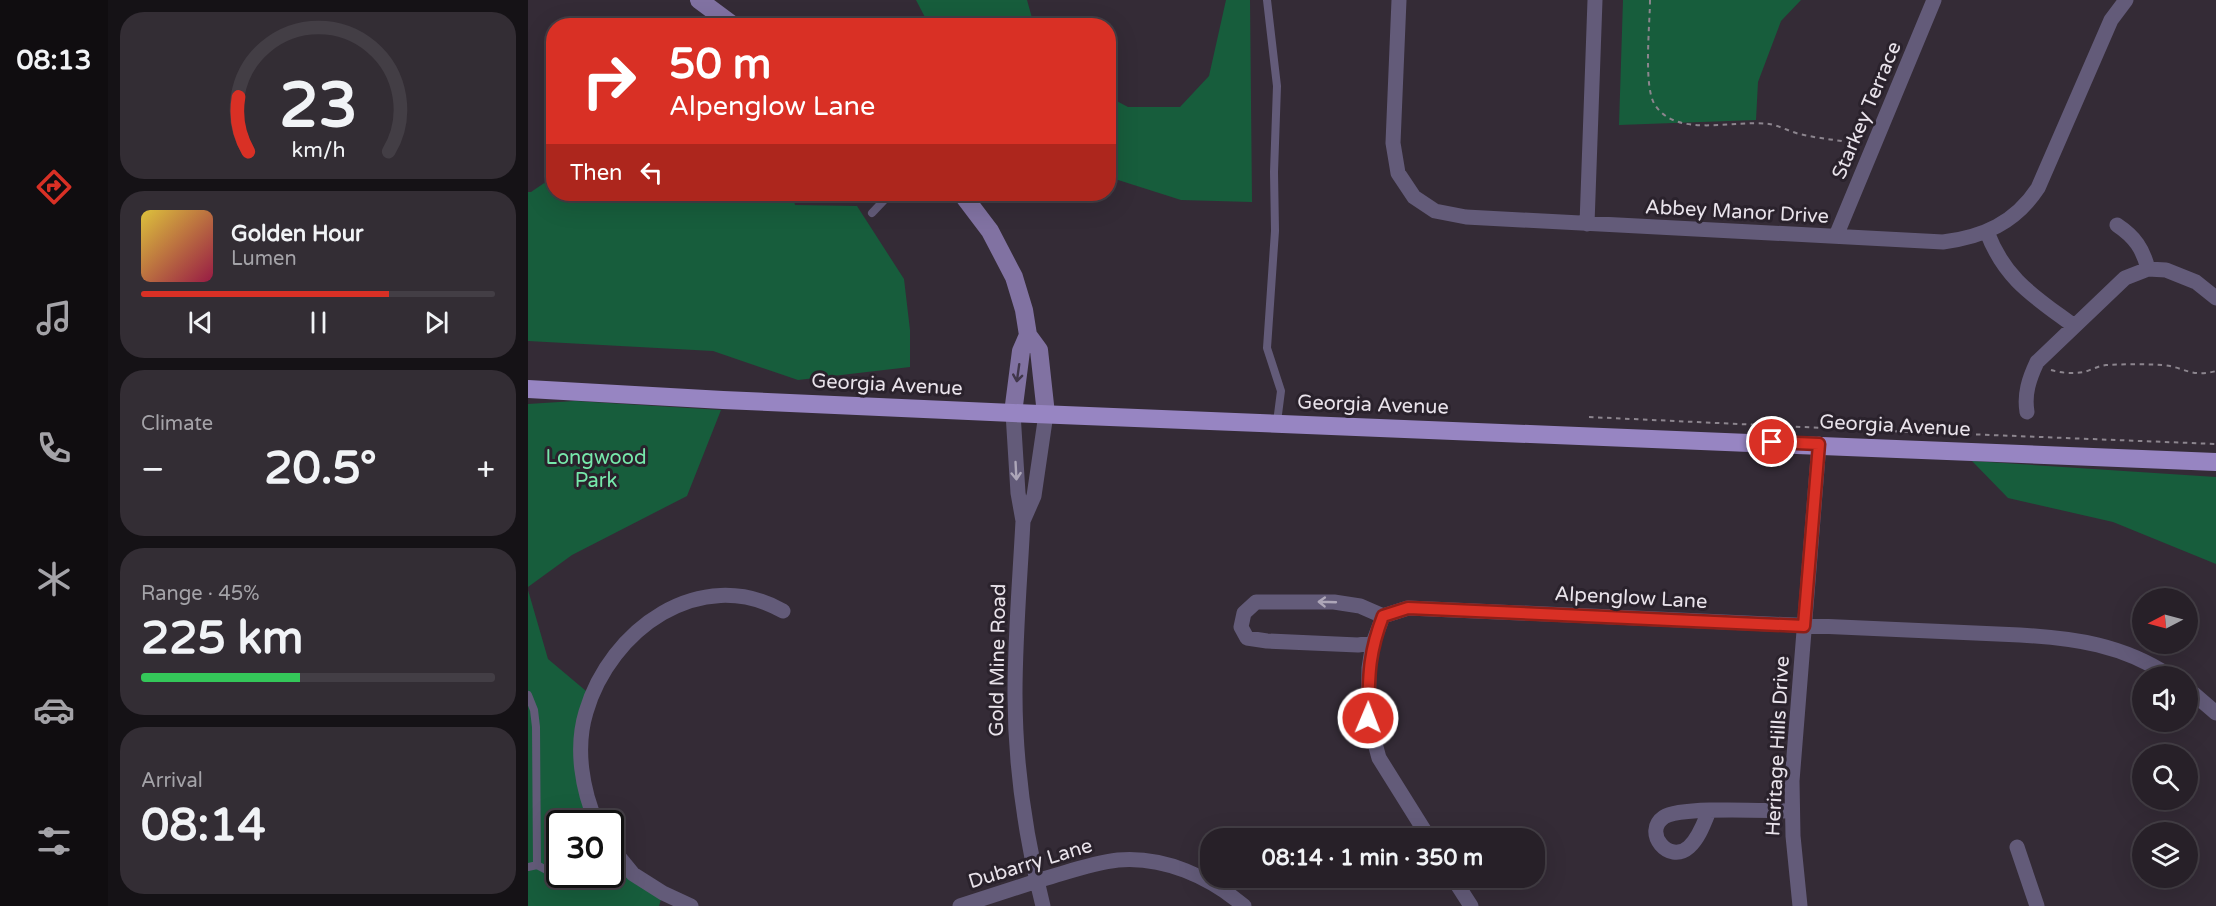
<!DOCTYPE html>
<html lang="en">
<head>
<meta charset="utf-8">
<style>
  :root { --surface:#272028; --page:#332d34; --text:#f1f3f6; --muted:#a4a3a8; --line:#433e45; --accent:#d93025 }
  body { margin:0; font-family:"Varela Round",sans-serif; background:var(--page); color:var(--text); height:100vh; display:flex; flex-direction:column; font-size:22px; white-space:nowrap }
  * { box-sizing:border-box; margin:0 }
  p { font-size:20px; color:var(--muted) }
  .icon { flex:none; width:33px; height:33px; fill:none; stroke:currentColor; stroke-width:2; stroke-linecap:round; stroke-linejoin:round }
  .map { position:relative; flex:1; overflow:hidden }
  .side { display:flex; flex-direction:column; gap:12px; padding:12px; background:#151216; width:420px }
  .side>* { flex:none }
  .banner { position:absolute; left:18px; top:18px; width:570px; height:183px; border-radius:24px; box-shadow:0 6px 24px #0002,0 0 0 2px var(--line); background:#d93025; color:#fff; overflow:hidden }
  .needle { width:39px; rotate:264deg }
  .controls { position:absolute; left:1604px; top:588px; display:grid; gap:12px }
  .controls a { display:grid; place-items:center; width:66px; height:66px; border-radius:50%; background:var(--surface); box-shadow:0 6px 24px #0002,0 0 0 2px var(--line); font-size:30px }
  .speed { position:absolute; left:18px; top:810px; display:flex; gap:12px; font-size:30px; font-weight:700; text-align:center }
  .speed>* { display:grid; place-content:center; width:78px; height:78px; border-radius:50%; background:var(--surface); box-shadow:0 6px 24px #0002,0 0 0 2px var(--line); line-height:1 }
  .speed .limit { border:3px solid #111; border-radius:9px; background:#fff; color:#111 }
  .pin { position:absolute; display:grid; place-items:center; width:51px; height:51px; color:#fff; margin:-26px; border:3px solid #fff; border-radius:50%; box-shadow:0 2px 6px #0007 }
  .me { position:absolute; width:66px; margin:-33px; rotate:1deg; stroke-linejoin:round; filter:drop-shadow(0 0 4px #0008) }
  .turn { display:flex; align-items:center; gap:21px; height:126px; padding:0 24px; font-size:27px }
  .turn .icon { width:78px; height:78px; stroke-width:2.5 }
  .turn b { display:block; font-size:42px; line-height:51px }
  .then { display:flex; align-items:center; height:57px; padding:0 24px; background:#0003; gap:12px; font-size:22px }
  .big { font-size:45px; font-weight:800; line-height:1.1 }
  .side .tile { flex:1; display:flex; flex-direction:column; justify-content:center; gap:9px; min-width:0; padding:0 21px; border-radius:24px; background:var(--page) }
  .side .dial { align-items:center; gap:0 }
  .dial svg { height:156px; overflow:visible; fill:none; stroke:var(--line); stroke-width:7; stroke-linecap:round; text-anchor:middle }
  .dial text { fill:var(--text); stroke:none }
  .song { display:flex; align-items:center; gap:18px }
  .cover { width:72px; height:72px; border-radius:9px; background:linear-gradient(135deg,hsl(50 70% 55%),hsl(340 70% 35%)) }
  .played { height:6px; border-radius:3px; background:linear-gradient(90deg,var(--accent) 70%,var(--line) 70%) }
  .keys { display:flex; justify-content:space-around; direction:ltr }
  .heat { display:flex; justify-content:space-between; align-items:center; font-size:33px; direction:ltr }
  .charge { height:9px; border-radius:4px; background:linear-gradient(90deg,#34c759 45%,var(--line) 0) }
  .trip { position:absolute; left:672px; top:828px; width:345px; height:60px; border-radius:24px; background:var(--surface); box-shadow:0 6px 24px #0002,0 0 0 2px var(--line); font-weight:800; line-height:60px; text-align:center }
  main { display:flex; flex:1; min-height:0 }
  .menu { display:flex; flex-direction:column; width:108px; justify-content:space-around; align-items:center; background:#100d10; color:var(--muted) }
  .menu .icon { width:42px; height:42px }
  .menu .active { color:var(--accent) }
  .menu b { font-size:27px; color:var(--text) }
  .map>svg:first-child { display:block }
  .green { fill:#175d3c }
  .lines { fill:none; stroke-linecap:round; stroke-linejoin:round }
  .path { stroke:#8c858e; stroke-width:2; stroke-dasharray:4.5 4.5; stroke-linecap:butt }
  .lane { stroke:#635b79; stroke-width:8 }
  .street { stroke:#635b79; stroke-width:15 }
  .secondary { stroke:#8172a2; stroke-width:18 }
  .primary { stroke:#9785c2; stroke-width:18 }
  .oneway { stroke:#40364a }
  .oneway2 { stroke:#ada6b8 }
  .route-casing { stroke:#8d1f18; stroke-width:15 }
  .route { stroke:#d93025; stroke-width:10 }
  .labels { text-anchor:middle; stroke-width:6; stroke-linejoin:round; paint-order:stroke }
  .street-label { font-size:20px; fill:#e9e3eb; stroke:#2a222c }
  .park-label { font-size:20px; fill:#76e9ab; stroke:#2a222c }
</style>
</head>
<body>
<main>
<nav class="menu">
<b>08:13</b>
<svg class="icon active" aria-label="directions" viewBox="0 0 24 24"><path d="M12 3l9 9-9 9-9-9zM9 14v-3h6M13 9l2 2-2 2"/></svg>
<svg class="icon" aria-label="music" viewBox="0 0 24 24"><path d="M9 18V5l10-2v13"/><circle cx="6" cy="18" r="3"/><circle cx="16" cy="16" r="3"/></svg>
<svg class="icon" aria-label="phone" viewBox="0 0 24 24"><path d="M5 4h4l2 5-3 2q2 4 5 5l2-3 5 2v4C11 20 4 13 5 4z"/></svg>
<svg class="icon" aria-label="climate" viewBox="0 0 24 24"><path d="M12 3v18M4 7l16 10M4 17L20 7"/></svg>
<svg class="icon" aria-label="car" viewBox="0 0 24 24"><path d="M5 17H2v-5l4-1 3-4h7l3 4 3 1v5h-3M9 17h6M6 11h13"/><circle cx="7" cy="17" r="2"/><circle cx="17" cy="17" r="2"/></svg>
<svg class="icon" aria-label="filters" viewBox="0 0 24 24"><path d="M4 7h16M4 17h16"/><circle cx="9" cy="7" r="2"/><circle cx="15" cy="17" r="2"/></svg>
</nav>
<section class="side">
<div class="tile dial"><svg viewBox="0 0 100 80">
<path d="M14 69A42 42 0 1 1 86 69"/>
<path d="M14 69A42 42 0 0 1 9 41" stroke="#d93025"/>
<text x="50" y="56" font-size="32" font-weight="700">23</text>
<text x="50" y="72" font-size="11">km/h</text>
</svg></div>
<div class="tile">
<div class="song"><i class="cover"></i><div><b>Golden Hour</b><p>Lumen</p></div></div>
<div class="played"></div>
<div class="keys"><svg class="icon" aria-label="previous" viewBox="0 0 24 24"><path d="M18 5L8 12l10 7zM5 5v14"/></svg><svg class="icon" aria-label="pause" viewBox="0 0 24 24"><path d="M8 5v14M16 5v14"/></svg><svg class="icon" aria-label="next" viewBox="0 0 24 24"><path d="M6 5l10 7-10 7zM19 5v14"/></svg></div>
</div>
<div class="tile"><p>Climate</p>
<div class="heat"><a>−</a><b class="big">20.5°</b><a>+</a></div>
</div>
<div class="tile"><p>Range · 45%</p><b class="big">225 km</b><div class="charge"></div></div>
<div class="tile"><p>Arrival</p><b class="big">08:14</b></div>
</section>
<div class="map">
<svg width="1688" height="906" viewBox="0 0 1688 906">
  <rect width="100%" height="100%" fill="#342b36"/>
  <!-- green -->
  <path class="green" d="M388,0H499L506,25H401Z
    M698,0H722L724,202L653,200L587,179L581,171V97L600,107H652L681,76Z
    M1095,0H1273L1253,21L1230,82L1228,120L1091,125Z
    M25,177L26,194H265L267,205L329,206L376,279L382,330V367L270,380L185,351L0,341V192H3Z
    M47,401L193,410L159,496L44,555L0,587V404Z
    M1444,461L1688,477V564L1585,522L1480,498Z
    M0,590L20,659L64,696L53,759L69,823L32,824V874H82L83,846L135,893L131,906H0Z"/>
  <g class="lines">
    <!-- path -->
    <path class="path" d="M1122,0C1122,24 1115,87 1127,105C1149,139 1207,119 1241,124C1253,126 1264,133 1276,135C1294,139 1312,140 1330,144
      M1523,370C1533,373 1545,374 1556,372C1563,370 1570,366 1578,365C1596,364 1616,364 1634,365C1657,367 1663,378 1688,371
      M1061,417L1403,433
      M1412,433L1688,444"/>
    <!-- lane -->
    <path class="lane" d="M739,0L749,86L746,172L747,231L739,348L753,391L749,422
      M344,213L362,194
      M0,695L6,710L8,727L9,865L39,881
      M0,867L9,865"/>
    <!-- street -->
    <path class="street" d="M871,0L865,143L870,173L886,197L907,211L938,217L1415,242C1455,237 1487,223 1510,188L1583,20L1598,0
      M1059,224L1067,0
      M1589,225C1607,237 1615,249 1620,269
      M1459,232C1477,280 1507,297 1546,326
      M1308,236L1406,0
      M1499,412C1496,394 1501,379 1509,362L1597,278L1620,269L1638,270L1668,282L1688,298
      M485,413L490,493L495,521L506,496L518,414
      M495,521C492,578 487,636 487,694C487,763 498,839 515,906
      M855,616L845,643L841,668L840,718L851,758L901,838
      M845,643L830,645L739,641L719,638L713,627L716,613L728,602H806L832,606L855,616L880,608L1492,635C1547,638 1595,645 1642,676
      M1659,688L1688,713
      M1181,811C1176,823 1171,838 1161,847C1141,865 1114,832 1136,817C1153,806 1239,811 1264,811
      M69,824C54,790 47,748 58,712C82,630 172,564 255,611
      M82,846L105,874L135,893L163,906
      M1489,847L1509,906
      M925,878L943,906
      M432,906C459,897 487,888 515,879C540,872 564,863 590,860C636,856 682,877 716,906
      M1272,906L1265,836L1264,781L1291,444"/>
    <!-- secondary -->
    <path class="secondary" d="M171,0L206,26
      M434,194L462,231L486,277L496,310L500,335L511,350L518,414
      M485,413L493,351L500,335"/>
    <!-- primary -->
    <path class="primary" d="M0,389L195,400L485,413L1688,462"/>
  </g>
  <!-- one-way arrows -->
  <defs><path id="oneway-shaft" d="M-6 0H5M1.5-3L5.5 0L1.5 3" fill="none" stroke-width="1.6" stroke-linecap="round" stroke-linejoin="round" transform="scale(1.5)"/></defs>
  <use class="oneway" href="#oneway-shaft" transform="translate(490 373) rotate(98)"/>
  <g class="oneway2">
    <use href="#oneway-shaft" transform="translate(488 471) rotate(87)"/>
    <use href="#oneway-shaft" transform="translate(799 602) rotate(-178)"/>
  </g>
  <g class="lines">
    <defs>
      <path id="route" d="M840,718C841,677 840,655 855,616L880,608L1276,626L1291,444L1244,442"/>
    </defs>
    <!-- route casing -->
    <use href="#route" class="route-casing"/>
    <!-- route -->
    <use href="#route" class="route"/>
  </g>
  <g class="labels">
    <!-- street labels -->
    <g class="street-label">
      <text transform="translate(1338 110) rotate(-67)" y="7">Starkey Terrace</text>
      <text transform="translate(1209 211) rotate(3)" y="7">Abbey Manor Drive</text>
      <text transform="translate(359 384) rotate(3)" y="7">Georgia Avenue</text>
      <text transform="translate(845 404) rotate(2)" y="7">Georgia Avenue</text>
      <text transform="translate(1367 425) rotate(3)" y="7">Georgia Avenue</text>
      <text transform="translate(1103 597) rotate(3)" y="7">Alpenglow Lane</text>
      <text transform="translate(469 660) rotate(-89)" y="7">Gold Mine Road</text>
      <text transform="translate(1249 746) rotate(-87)" y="7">Heritage Hills Drive</text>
      <text transform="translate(502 863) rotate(-17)" y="7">Dubarry Lane</text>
    </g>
    <!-- park labels -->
    <g class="park-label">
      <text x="68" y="464">Longwood<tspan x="68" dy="23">Park</tspan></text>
    </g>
  </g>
</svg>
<div class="controls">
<a><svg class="needle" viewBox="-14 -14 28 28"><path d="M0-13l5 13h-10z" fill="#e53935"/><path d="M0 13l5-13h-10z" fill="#a4a3a8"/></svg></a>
<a><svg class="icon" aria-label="sound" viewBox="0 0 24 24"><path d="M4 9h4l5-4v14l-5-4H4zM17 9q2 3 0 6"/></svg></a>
<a><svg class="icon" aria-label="search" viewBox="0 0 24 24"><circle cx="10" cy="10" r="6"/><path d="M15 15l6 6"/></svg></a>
<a><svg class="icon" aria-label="layers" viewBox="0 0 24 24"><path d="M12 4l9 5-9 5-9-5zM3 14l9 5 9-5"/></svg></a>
</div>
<div class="speed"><div class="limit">30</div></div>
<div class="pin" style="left:1244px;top:442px;background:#d93025"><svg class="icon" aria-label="arrive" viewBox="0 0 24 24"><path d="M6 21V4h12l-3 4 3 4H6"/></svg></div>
<svg class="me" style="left:840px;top:718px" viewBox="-20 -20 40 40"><circle r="17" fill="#d93025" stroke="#fff" stroke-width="3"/><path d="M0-11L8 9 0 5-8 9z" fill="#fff"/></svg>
<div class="trip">08:14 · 1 min · 350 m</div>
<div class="banner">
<div class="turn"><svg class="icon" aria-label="right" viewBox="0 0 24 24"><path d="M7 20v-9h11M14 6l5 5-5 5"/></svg><div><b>50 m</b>Alpenglow Lane</div></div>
<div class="then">Then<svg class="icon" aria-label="left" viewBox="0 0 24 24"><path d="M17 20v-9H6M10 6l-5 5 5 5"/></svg></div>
</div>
</div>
</main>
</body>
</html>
